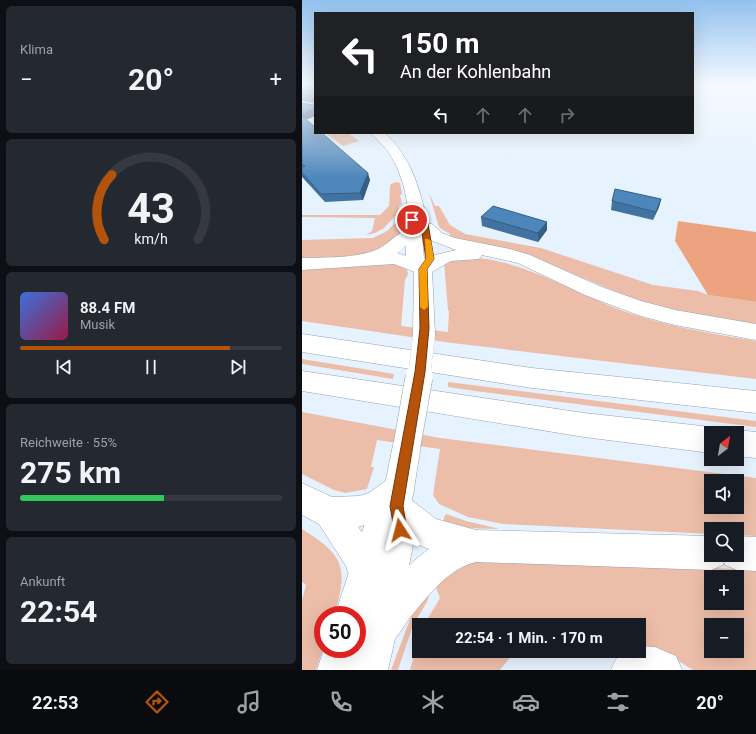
<!DOCTYPE html>
<html lang="de">
<head>
<meta charset="utf-8">
<style>
  :root { --surface:#171b24; --page:#242831; --text:#f1f3f6; --muted:#9ea1a6; --line:#363941; --accent:#b45309 }
  body { margin:0; font-family:Roboto,sans-serif; background:var(--page); color:var(--text); height:100vh; display:flex; flex-direction:column; font-size:15px; white-space:nowrap }
  * { box-sizing:border-box; margin:0 }
  p { font-size:13px; color:var(--muted) }
  .icon { flex:none; width:22px; height:22px; fill:none; stroke:currentColor; stroke-width:2; stroke-linecap:round; stroke-linejoin:round }
  .map { position:relative; flex:1; overflow:hidden }
  .drawer { display:flex; flex-direction:column; gap:6px; padding:6px; background:#0d0f14; width:302px }
  .drawer>* { flex:none }
  .top-card { position:absolute; left:12px; top:12px; width:380px; height:122px; border-radius:0px; box-shadow:0 4px 16px #0002; background:#202124; color:#fff; overflow:hidden }
  .needle { width:26px; rotate:31deg }
  .tools { position:absolute; left:402px; top:426px; display:grid; gap:8px }
  .tools a { display:grid; place-items:center; width:40px; height:40px; border-radius:0px; background:var(--surface); box-shadow:0 4px 16px #0002; font-size:20px }
  .speed { position:absolute; left:12px; top:606px; display:flex; gap:8px; font-size:20px; font-weight:700; text-align:center }
  .speed>* { display:grid; place-content:center; width:52px; height:52px; border-radius:50%; background:var(--surface); box-shadow:0 4px 16px #0002; line-height:1 }
  .speed .limit { border:6px solid #d22; background:#fff; color:#111 }
  .pin { position:absolute; display:grid; place-items:center; width:34px; height:34px; color:#fff; margin:-17px; border:2px solid #fff; border-radius:50%; box-shadow:0 1px 4px #0007 }
  .me { position:absolute; width:44px; margin:-22px; rotate:351deg; stroke-linejoin:round; filter:drop-shadow(0 0 3px #0008) }
  .turn { display:flex; align-items:center; gap:14px; height:84px; padding:0 20px; font-size:18px }
  .turn .icon { width:52px; height:52px; stroke-width:2.5 }
  .turn b { display:block; font-size:28px; line-height:34px }
  .lanes { display:flex; align-items:center; height:38px; padding:0 20px; background:#0003; justify-content:center; gap:20px; direction:ltr }
  .lanes .off { opacity:.35 }
  .big { font-size:30px; font-weight:700; line-height:1.1 }
  .drawer .card { flex:1; display:flex; flex-direction:column; justify-content:center; gap:6px; min-width:0; padding:0 14px; border-radius:6px; background:var(--page) }
  .drawer .dial { align-items:center; gap:0 }
  .dial svg { height:104px; overflow:visible; fill:none; stroke:var(--line); stroke-width:7; stroke-linecap:round; text-anchor:middle }
  .dial text { fill:var(--text); stroke:none }
  .song { display:flex; align-items:center; gap:12px }
  .cover { width:48px; height:48px; border-radius:6px; background:linear-gradient(135deg,hsl(220 70% 55%),hsl(340 70% 35%)) }
  .played { height:4px; border-radius:2px; background:linear-gradient(90deg,var(--accent) 80%,var(--line) 80%) }
  .keys { display:flex; justify-content:space-around; direction:ltr }
  .heat { display:flex; justify-content:space-between; align-items:center; font-size:22px; direction:ltr }
  .charge { height:6px; border-radius:3px; background:linear-gradient(90deg,#34c759 55%,var(--line) 0) }
  .trip { position:absolute; left:110px; top:618px; width:234px; height:40px; border-radius:0px; background:var(--surface); box-shadow:0 4px 16px #0002; font-weight:700; line-height:40px; text-align:center }
  .tab-bar { display:flex; height:64px; justify-content:space-around; align-items:center; background:#090b0e; color:var(--muted) }
  .tab-bar .icon { width:28px; height:28px }
  .tab-bar .current { color:var(--accent) }
  .tab-bar b { font-size:18px; color:var(--text) }
  main { display:flex; flex:1; min-height:0 }
  .map>svg:first-child { display:block }
  .green { fill:#ecbea9; fill-rule:evenodd }
  .forest { fill:#eda380 }
  .lines { fill:none; stroke-linecap:round; stroke-linejoin:round }
  .minor-casing { stroke:#94a2b0; stroke-width:1 }
  .major-casing { stroke:#94a2b0; stroke-width:1 }
  .highway-casing { stroke:#94a2b0; stroke-width:1 }
  .minor { fill:#fff; fill-rule:evenodd }
  .major { fill:#fff; fill-rule:evenodd }
  .highway { fill:#fff; fill-rule:evenodd }
  .major-bridge-far1-casing { stroke:#94a2b0; stroke-width:22; stroke-linecap:butt }
  .major-bridge-casing { stroke:#94a2b0; stroke-width:28; stroke-linecap:butt }
  .major-bridge-far1 { stroke:#fff; stroke-width:22 }
  .major-bridge { stroke:#fff; stroke-width:27 }
  .wall { fill:#4273a0 }
  .shaded-wall { fill:#365e82 }
  .building { fill:#4d86ba; stroke:#365e82 }
  .route { fill:#b45309; stroke:#753606 }
  .slow { fill:#f59e0b }
</style>
</head>
<body>
<main>
<section class="drawer">
<div class="card"><p>Klima</p>
<div class="heat"><a>−</a><b class="big">20°</b><a>+</a></div>
</div>
<div class="card dial"><svg viewBox="0 0 100 80">
<path d="M14 69A42 42 0 1 1 86 69"/>
<path d="M14 69A42 42 0 0 1 20 19" stroke="#b45309"/>
<text x="50" y="56" font-size="32" font-weight="700">43</text>
<text x="50" y="72" font-size="11">km/h</text>
</svg></div>
<div class="card">
<div class="song"><i class="cover"></i><div><b>88.4 FM</b><p>Musik</p></div></div>
<div class="played"></div>
<div class="keys"><svg class="icon" aria-label="previous" viewBox="0 0 24 24"><path d="M18 5L8 12l10 7zM5 5v14"/></svg><svg class="icon" aria-label="pause" viewBox="0 0 24 24"><path d="M8 5v14M16 5v14"/></svg><svg class="icon" aria-label="next" viewBox="0 0 24 24"><path d="M6 5l10 7-10 7zM19 5v14"/></svg></div>
</div>
<div class="card"><p>Reichweite · 55%</p><b class="big">275 km</b><div class="charge"></div></div>
<div class="card"><p>Ankunft</p><b class="big">22:54</b></div>
</section>
<div class="map">
<svg width="454" height="670" viewBox="0 0 454 670">
  <rect width="100%" height="100%" fill="#e6f2fe"/>
  <!-- green -->
  <path class="green" d="M46,133L57,141L41,146L25,134Z
    M94,182L98,183L100,194L98,195L100,204L97,206L96,213L82,228L73,233L64,235L70,231L73,218L0,217V215H78L87,206L88,187L89,184Z
    M127,193L133,206H137L148,225L163,234L239,248L351,285L396,291L406,295L454,302V324L368,309L345,303L317,293L233,258L148,237V234L138,228L136,224Z
    M100,216L102,224L101,232L80,249L56,256L0,260V240L71,238L85,231Z
    M177,258C231,264 278,296 330,314C370,327 412,334 454,341V379L150,343L0,321V268L88,263L98,266L105,270L106,274L103,280L99,326L146,332L147,311L146,310L142,262L149,260Z
    M0,359L80,372L92,374L91,379L0,364Z
    M146,382L454,421V427L173,391L146,387Z
    M0,412L138,438L454,478V536L435,535V529H409V534L201,524L166,517L137,504L131,495L138,449L75,440L69,467H72L65,489L43,493L32,490L0,474ZM409,481H435V507H409Z
    M144,514L164,521L198,529L164,528L141,525L142,517Z
    M0,529C42,555 47,568 32,615H21V649L14,670H0V600L4,585L0,582Z
    M182,560L265,561L454,570V670H391L357,649L337,645V625H122L138,598L133,585C148,572 162,563 182,560ZM409,577H435V603H409ZM409,625H435V651H409Z
    M125,592L127,596L125,602L111,625L96,670H89L110,614Z
    M117,638V651H216L210,655L198,670H108Z"/>
  <!-- forest -->
  <path class="forest" d="M376,221L454,232V302L406,295L373,241Z"/>
  <g class="lines">
    <defs>
      <path id="minor" d="M337,646L353,647L374,656L380,670H309C317,652 318,651 337,651Z"/>
      <path id="major" d="M69,133H82C105,152 115,180 122,208L118,214L122,258L130,269L133,335L130,341L122,343L114,341L111,335L112,270L104,259L102,214L106,208L102,187L95,167L86,151Z
        M105,432L115,436L119,445L109,507L114,529L95,630L86,670H15L22,649H55V637L56,639L58,630L55,631V615H33L63,523L68,512L80,499L91,445L95,436Z"/>
      <path id="highway" d="M124,223L130,224L140,233L153,238L208,249L228,255L297,286L339,301L373,310L454,324V340L373,325L339,316L283,295L216,263L180,255L177,259L149,261L128,273L121,275L92,264L0,270V258C24,257 54,259 76,249C88,243 103,225 116,228L118,224ZM119,232L128,240L154,250L133,255L120,261L95,253Z
        M0,334L230,368L454,391V413L230,388L0,352Z
        M0,371L282,413L409,427L419,431L420,433H409V453L282,437L0,391Z
        M435,430L454,432V458L435,456V433H427Z
        M97,475L108,479L112,490L108,499L134,519L174,530L409,536V555H435V536L454,537V571L435,570L423,565L422,562L421,565L409,570L174,562C145,569 125,597 107,619C96,634 95,641 77,648L64,643L59,630C70,602 102,567 127,549L115,544L84,518L56,527L71,548L80,576L75,588L63,593L51,588L44,566L17,524L0,515V483L30,497L57,496L67,493L86,479Z"/>
    </defs>
    <!-- minor casing -->
    <use href="#minor" class="minor-casing"/>
    <!-- major casing -->
    <use href="#major" class="major-casing"/>
    <!-- highway casing -->
    <use href="#highway" class="highway-casing"/>
    <!-- minor -->
    <use href="#minor" class="minor"/>
    <!-- major -->
    <use href="#major" class="major"/>
    <!-- highway -->
    <use href="#highway" class="highway"/>
    <defs>
      <path id="major-bridge-far1" d="M117,378L122,335"/>
      <path id="major-bridge" d="M105,445L117,377"/>
    </defs>
    <!-- major-bridge-far1 casing -->
    <use href="#major-bridge-far1" class="major-bridge-far1-casing"/>
    <!-- major-bridge casing -->
    <use href="#major-bridge" class="major-bridge-casing"/>
    <!-- major-bridge-far1 -->
    <use href="#major-bridge-far1" class="major-bridge-far1"/>
    <!-- major-bridge -->
    <use href="#major-bridge" class="major-bridge"/>
  </g>
  <!-- wall -->
  <path class="wall" d="M0,85H13V116L4,119L68,180L61,200L23,202L0,177V103L12,105V103L0,101Z
    M359,199L357,207L351,220L309,210L310,201Z
    M179,217L245,222V230L236,242L180,226Z"/>
  <!-- shaded-wall -->
  <path class="shaded-wall" d="M13,108V116L1,121L0,119V114Z
    M66,173L68,180L61,200L58,193Z
    M359,199L357,207L351,220L354,212Z
    M245,222V230L236,242V233Z"/>
  <!-- building -->
  <path class="building" d="M0,85H13V108L0,114V103L12,105V97L0,95Z
    M0,116L13,127V133H20L66,173L58,193L19,194L0,173V167L3,166L0,164Z
    M313,189L359,199L354,212L310,201Z
    M191,206L245,222L236,233L179,217Z"/>
  <!-- sky -->
  <linearGradient id="sky" x2="0" y2="1"><stop stop-color="#92c1ee"/><stop offset="0.47" stop-color="#f4f9ff"/><stop offset="1" stop-color="#f4f9ff" stop-opacity="0"/></linearGradient>
  <rect width="454" height="178" fill="url(#sky)"/>
  <!-- route -->
  <path class="route" d="M114,206L124,212L132,259L125,269L127,328L123,372L101,506L105,530L103,534L98,536L93,534L88,506L113,372L118,328L117,269L124,259L117,213L115,212L113,221L107,220V214L112,207Z"/>
  <!-- slow -->
  <path class="slow" d="M123,239H126L129,241L132,259L125,269L126,307L122,310L118,307L117,269L124,259Z"/>
</svg>
<div class="tools">
<a><svg class="needle" viewBox="-14 -14 28 28"><path d="M0-13l5 13h-10z" fill="#e53935"/><path d="M0 13l5-13h-10z" fill="#9ea1a6"/></svg></a>
<a><svg class="icon" aria-label="sound" viewBox="0 0 24 24"><path d="M4 9h4l5-4v14l-5-4H4zM17 9q2 3 0 6"/></svg></a>
<a><svg class="icon" aria-label="search" viewBox="0 0 24 24"><circle cx="10" cy="10" r="6"/><path d="M15 15l6 6"/></svg></a>
<a>+</a>
<a>−</a>
</div>
<div class="speed"><div class="limit">50</div></div>
<div class="pin" style="left:110px;top:220px;background:#d93025"><svg class="icon" aria-label="arrive" viewBox="0 0 24 24"><path d="M6 21V4h12l-3 4 3 4H6"/></svg></div>
<svg class="me" style="left:98px;top:530px" viewBox="-20 -20 40 40"><path d="M0-17L14 15 0 8-14 15z" fill="#b45309" stroke="#fff" stroke-width="4"/></svg>
<div class="trip">22:54 · 1 Min. · 170 m</div>
<div class="top-card">
<div class="turn"><svg class="icon" aria-label="left" viewBox="0 0 24 24"><path d="M17 20v-9H6M10 6l-5 5 5 5"/></svg><div><b>150 m</b>An der Kohlenbahn</div></div>
<div class="lanes"><svg class="icon" aria-label="left" viewBox="0 0 24 24"><path d="M17 20v-9H6M10 6l-5 5 5 5"/></svg><svg class="icon off" aria-label="ahead" viewBox="0 0 24 24"><path d="M12 20V5M6 11l6-6 6 6"/></svg><svg class="icon off" aria-label="ahead" viewBox="0 0 24 24"><path d="M12 20V5M6 11l6-6 6 6"/></svg><svg class="icon off" aria-label="right" viewBox="0 0 24 24"><path d="M7 20v-9h11M14 6l5 5-5 5"/></svg></div>
</div>
</div>
</main>
<nav class="tab-bar">
<b>22:53</b>
<svg class="icon current" aria-label="directions" viewBox="0 0 24 24"><path d="M12 3l9 9-9 9-9-9zM9 14v-3h6M13 9l2 2-2 2"/></svg>
<svg class="icon" aria-label="music" viewBox="0 0 24 24"><path d="M9 18V5l10-2v13"/><circle cx="6" cy="18" r="3"/><circle cx="16" cy="16" r="3"/></svg>
<svg class="icon" aria-label="phone" viewBox="0 0 24 24"><path d="M5 4h4l2 5-3 2q2 4 5 5l2-3 5 2v4C11 20 4 13 5 4z"/></svg>
<svg class="icon" aria-label="climate" viewBox="0 0 24 24"><path d="M12 3v18M4 7l16 10M4 17L20 7"/></svg>
<svg class="icon" aria-label="car" viewBox="0 0 24 24"><path d="M5 17H2v-5l4-1 3-4h7l3 4 3 1v5h-3M9 17h6M6 11h13"/><circle cx="7" cy="17" r="2"/><circle cx="17" cy="17" r="2"/></svg>
<svg class="icon" aria-label="filters" viewBox="0 0 24 24"><path d="M4 7h16M4 17h16"/><circle cx="9" cy="7" r="2"/><circle cx="15" cy="17" r="2"/></svg>
<b>20°</b>
</nav>
</body>
</html>
